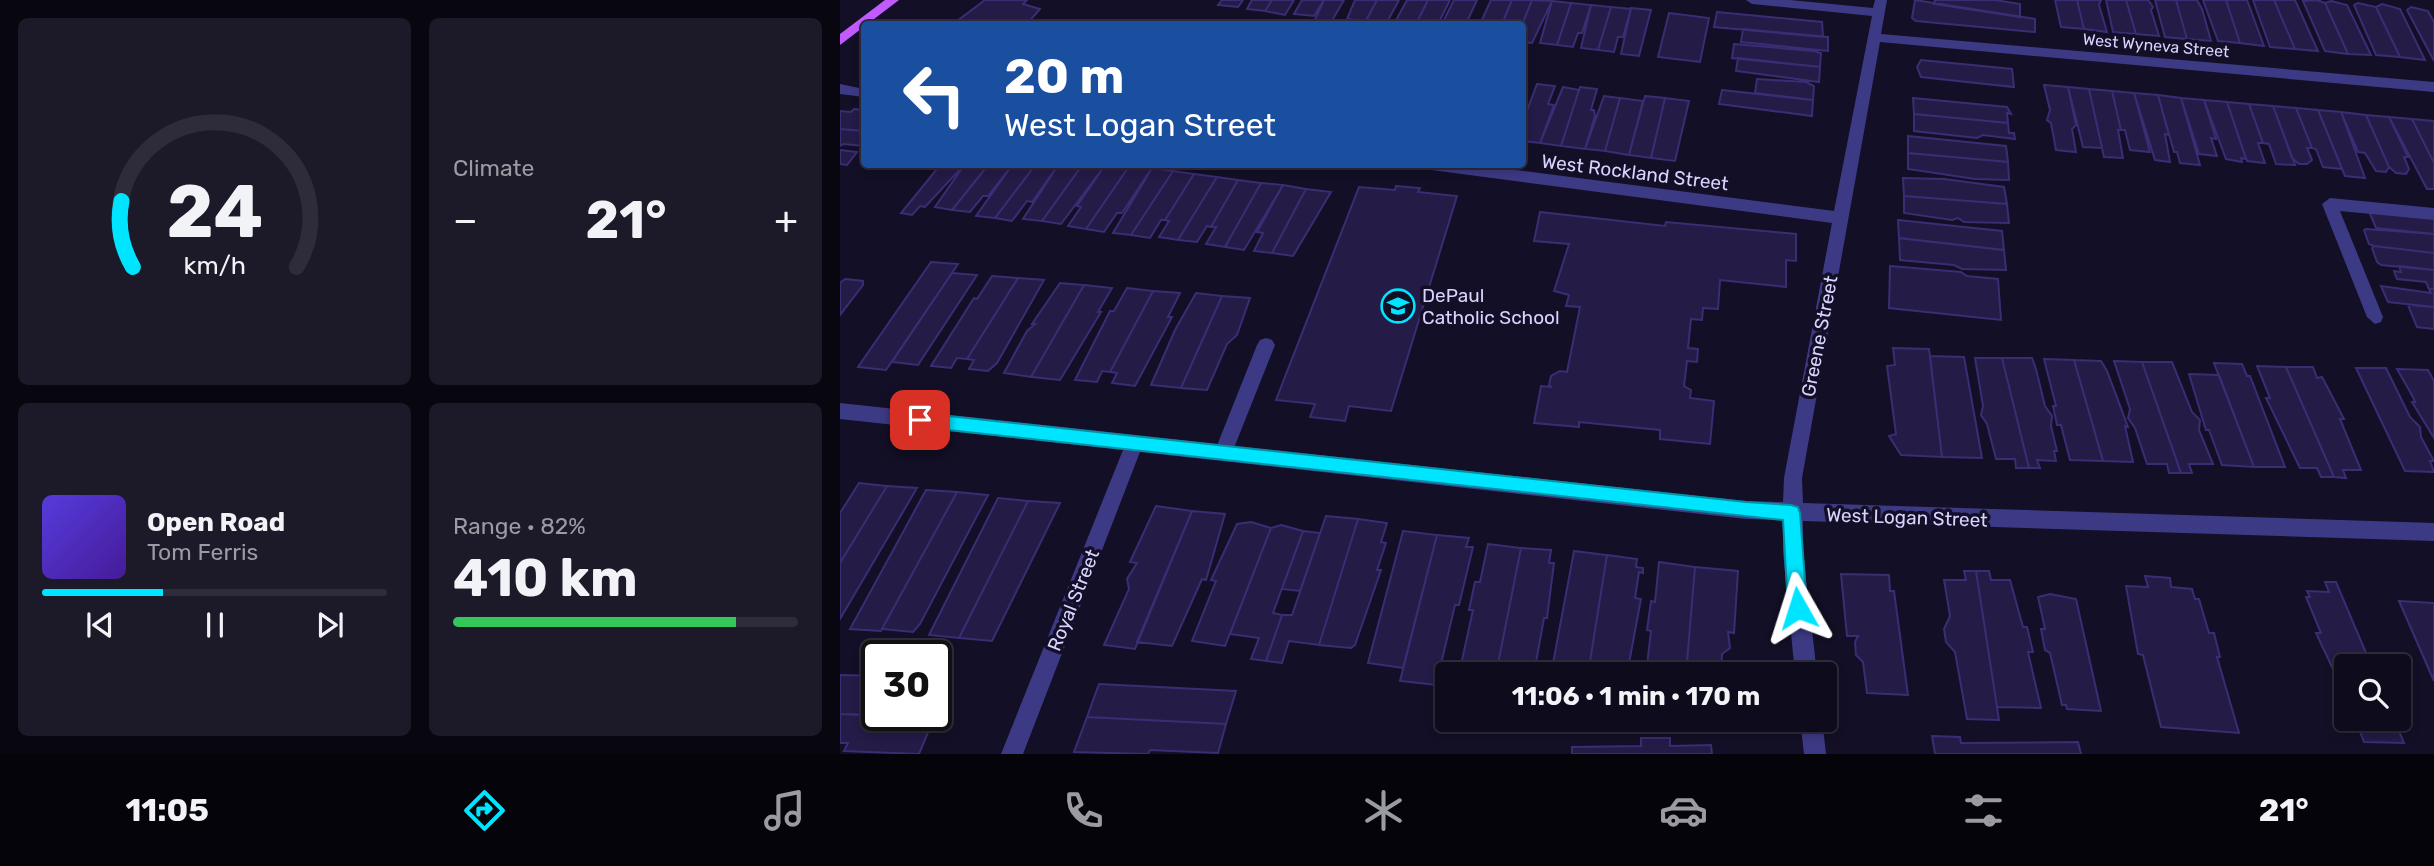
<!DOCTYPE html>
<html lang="en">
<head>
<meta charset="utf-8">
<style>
  :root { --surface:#0e0b1c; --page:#1c1929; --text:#f1f3f6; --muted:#9b9ba3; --line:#2e2b3b; --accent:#00e5ff }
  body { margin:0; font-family:Rubik,sans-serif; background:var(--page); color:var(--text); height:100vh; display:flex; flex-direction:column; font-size:26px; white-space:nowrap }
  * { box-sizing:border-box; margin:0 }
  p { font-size:23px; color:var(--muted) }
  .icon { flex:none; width:38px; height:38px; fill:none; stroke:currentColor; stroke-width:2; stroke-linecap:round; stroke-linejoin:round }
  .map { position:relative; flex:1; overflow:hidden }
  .panel { display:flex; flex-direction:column; gap:18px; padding:18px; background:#08060f; width:840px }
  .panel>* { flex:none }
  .banner { position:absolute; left:21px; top:21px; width:665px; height:147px; border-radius:7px; box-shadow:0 4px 10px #0003,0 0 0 2px var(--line); background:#1a4fa0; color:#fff; overflow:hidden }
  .tools { position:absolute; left:1494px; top:654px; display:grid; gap:14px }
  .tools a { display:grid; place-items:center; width:77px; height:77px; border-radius:7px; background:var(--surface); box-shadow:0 4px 10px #0003,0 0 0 2px var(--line); font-size:35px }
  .speed { position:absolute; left:21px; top:640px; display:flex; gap:14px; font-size:35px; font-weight:700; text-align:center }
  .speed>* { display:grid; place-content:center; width:91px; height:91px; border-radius:50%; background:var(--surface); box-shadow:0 4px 10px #0003,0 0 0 2px var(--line); line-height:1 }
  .speed .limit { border:4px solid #111; border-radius:10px; background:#fff; color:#111 }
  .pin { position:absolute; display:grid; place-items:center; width:60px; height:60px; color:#fff; margin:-30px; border-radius:14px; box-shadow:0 4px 10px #0006 }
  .me { position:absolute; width:77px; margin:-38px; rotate:354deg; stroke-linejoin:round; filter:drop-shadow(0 0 5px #0008) }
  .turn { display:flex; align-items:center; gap:24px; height:147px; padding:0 28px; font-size:32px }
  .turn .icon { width:91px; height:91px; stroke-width:2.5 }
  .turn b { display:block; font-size:49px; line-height:60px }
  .big { font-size:52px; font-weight:700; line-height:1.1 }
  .panel .widget { flex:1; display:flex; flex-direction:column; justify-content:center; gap:10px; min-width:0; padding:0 24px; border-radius:10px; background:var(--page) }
  .panel .dial { align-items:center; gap:0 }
  .dial svg { height:182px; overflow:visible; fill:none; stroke:var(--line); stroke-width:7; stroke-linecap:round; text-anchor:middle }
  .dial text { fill:var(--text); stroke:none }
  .song { display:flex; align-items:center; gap:21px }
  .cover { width:84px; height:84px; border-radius:10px; background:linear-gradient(135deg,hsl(250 70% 55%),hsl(260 70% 35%)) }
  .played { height:7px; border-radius:4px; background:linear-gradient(90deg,var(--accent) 35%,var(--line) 35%) }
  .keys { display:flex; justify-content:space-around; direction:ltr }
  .heat { display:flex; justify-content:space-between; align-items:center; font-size:38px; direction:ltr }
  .charge { height:10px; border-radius:5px; background:linear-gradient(90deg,#34c759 82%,var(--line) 0) }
  .panel .tiles { flex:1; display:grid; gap:18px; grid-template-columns:repeat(2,1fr) }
  .trip { position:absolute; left:595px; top:662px; width:402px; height:70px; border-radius:7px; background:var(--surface); box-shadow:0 4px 10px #0003,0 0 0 2px var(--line); font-weight:700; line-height:70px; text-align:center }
  .dock { display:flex; height:112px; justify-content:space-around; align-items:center; background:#06040b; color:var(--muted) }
  .dock .icon { width:49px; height:49px }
  .dock .current { color:var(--accent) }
  .dock b { font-size:32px; color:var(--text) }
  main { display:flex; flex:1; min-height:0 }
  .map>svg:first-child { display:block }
  .building { fill:#241b47; stroke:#3b2d73; stroke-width:2 }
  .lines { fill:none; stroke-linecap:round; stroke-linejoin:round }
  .service { fill:#3d3a85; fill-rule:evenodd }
  .minor { fill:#3d3a85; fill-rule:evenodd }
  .primary { fill:#c25bff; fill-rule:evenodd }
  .route { fill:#00e5ff; stroke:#0095a6; stroke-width:2 }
  .labels { text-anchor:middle; stroke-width:7; stroke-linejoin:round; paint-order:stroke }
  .far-street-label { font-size:16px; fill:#d9d4ff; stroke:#130f26 }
  .street-label { font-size:19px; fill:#d9d4ff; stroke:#130f26 }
  .poi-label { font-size:19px; fill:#d9d4ff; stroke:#130f26; text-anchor:start }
</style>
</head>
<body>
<main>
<section class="panel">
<div class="tiles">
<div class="widget dial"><svg viewBox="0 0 100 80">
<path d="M14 69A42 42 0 1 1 86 69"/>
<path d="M14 69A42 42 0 0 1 9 40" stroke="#00e5ff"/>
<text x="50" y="56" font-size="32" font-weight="700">24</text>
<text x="50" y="72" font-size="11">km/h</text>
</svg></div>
<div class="widget"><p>Climate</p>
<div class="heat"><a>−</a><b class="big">21°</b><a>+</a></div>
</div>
<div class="widget">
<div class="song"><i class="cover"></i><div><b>Open Road</b><p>Tom Ferris</p></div></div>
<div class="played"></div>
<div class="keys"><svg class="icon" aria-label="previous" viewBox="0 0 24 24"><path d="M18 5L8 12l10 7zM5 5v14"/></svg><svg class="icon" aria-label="pause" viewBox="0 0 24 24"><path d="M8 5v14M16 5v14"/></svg><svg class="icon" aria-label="next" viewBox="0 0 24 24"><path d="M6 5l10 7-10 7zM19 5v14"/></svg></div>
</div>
<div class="widget"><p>Range · 82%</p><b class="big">410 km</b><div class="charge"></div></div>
</div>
</section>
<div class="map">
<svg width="1594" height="754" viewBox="0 0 1594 754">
  <rect width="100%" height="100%" fill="#130f26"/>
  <!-- building -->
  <path class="building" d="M145,0H187L183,4L200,9L187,24H113Z
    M382,0H403L398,7L378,5Z
    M412,0H432L425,11L407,9Z
    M432,0H454L445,15L425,11Z
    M462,0H484L474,16L454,14Z
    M484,0H504L490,24H473Z
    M515,0H537L526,21L507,19Z
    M537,0H559L546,24H524Z
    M567,0H588L576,24H554Z
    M588,0H610L598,24H576Z
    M614,0H637L626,24H602Z
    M651,0H672L662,24H640Z
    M672,0H692L682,25L662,24Z
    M692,0L712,1L692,43L682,42V25Z
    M1075,0L1195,19V32L1076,21L1072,18Z
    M1095,0H1155L1180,4V17L1094,4Z
    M1215,0H1237L1244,29L1221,27Z
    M1237,0H1261L1259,5L1267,32L1244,29Z
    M1266,0H1286L1296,34L1273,32Z
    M1286,0H1308L1313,7L1311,10L1319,36L1296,34Z
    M1315,0H1336L1347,39L1325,37Z
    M1336,0H1357L1362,9L1371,41L1347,39Z
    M1363,0H1386L1400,43L1378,41Z
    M1386,0H1407L1424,46L1400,43Z
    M1413,0H1434L1455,49L1430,47Z
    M1434,0H1455L1478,51L1455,49Z
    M1477,0L1485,3L1508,54L1485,51L1463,1Z
    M712,1L731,3L717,45L700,43Z
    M1491,1L1507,5L1531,55L1508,54L1485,3Z
    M731,3L751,5L742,33H738L733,47L717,45Z
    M1518,3L1536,7L1560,57L1536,55L1514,5Z
    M1542,4L1560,9L1585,60L1560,57L1536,7Z
    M751,5L771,7L758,50L741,48Z
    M771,7L791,9L783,37H778L774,52L758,50Z
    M1571,7L1588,11L1594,22V61L1567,10Z
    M791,8L811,10L799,56L781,54Z
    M877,12L982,22L983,37L874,27Z
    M829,13L869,18L860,62L818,57Z
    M903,29L988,37V51L901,42Z
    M894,44L973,51L981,53L980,67L892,58Z
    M898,58L980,67L979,82L896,71Z
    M1081,60L1172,69L1174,87L1081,77L1077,67Z
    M917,79L966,82L974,86L973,100L915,93Z
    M697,84L715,86L708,104L714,105L700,143L682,141V124Z
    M1204,85L1228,87L1236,125L1232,129L1236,152L1216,150L1211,123L1207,120L1210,110Z
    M723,87L739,90L721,146L700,143Z
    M740,87L757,89L751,110H754L755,116L745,149L721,146Z
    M1228,87L1249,89L1262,148L1243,147Z
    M1249,89L1272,91L1281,130H1278L1283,158L1264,157Z
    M882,90L973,100L972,116L879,104Z
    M1272,91L1294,93L1310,152L1290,150L1285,130H1281Z
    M1294,93L1318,95L1329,135L1325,134L1330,162L1315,160Z
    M1318,95L1341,98L1360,165L1340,163L1337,152H1334Z
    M764,96L780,98L765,151L745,149Z
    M805,96L825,98L811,158L789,155Z
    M780,98L803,101L789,155L765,151Z
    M825,98L849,101L835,161L811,158Z
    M1073,98L1167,107L1171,114L1167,113L1168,123L1074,114Z
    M1341,98L1364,100L1376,139L1371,138L1377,156L1359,154Z
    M1364,100L1387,102L1406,159L1401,158L1402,162L1386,159Z
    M1387,102L1409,104L1423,143H1418L1425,163L1407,161Z
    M1409,104L1433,106L1455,165L1436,164L1429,144L1423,143Z
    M1433,106L1456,108L1472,148H1467L1472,160L1467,164H1459L1452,158Z
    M1456,108L1478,110L1502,169L1483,167L1476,149L1472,148Z
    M14,109L24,110V131L0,129V111L11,112Z
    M1478,110L1501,112L1525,178L1505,176Z
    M1501,112L1526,115L1549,167L1546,172L1536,171L1525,153L1518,152Z
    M1074,114L1168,123L1169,133H1174L1175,139L1143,135L1137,138L1074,131Z
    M1526,115L1549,117L1568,157H1564L1569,169L1566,174L1556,173L1549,167Z
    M1549,117L1572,119L1594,163V189H1587Z
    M1572,119L1594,121V163Z
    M0,129L24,131V146L3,144L0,146Z
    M1068,136L1166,146L1168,162L1068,153Z
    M0,150L17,152L7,165L0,164Z
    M1068,153L1168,162L1169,180L1135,179L1068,169Z
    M101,164H125L85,207L80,206L72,215L61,213Z
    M125,164H149L112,210L95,207Z
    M149,164H173L148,196H143L130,212L112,210Z
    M173,164H196L155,218L136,216Z
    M196,164H219L192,202L187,201L172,221L155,218Z
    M219,164H243L202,221L183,219Z
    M243,164H266L221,224L202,221Z
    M266,164L290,165L246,229L228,226L241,207L237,206Z
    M290,165L312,168L282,213H277L264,232L246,229Z
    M312,168L333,171L291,235L273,233Z
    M333,171L354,174L325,220H321L310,238L291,235Z
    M354,174L377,177L338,240L319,237L329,221L325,220Z
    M377,177L398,180L371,227L367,226L357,242L338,240Z
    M1063,178L1104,179L1164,187L1167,204L1064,196Z
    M398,180L421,183L385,247L366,244L376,227H371Z
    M421,183L443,185L404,250L385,247Z
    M443,185L466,189L432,253L414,251L423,233L417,232Z
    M556,186L580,188L578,192L617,196L551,411L509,406L505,421L470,417L475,404L436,400L519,187L555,190Z
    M466,189L491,192L453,256L432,253Z
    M1064,196L1167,204L1169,223L1124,222L1118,218L1112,220L1064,213Z
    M1529,211L1594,216V234L1536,228Z
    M700,212L825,226L826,222L956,234V261L946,260V287L880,280L878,309L863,308L862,320L851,319L848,348L858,349L857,362L847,361L844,386L851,390L850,398L874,401L870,444L820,439V430L739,422V427L694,423L701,386L712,387L709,385L711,376L720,371L727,372L740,307L726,306L729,295L714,291L729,244L694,241Z
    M1058,220L1162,231L1164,250L1059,238Z
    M1526,229L1594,234V253L1534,246L1529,244L1524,230Z
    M1059,238L1164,250L1166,270L1122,269L1114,265L1060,260Z
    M1534,246L1594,253V270L1541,265L1537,262L1532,248Z
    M91,262L118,264L46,370L18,367Z
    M1050,266L1121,272L1127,276L1158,279L1161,320L1049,308Z
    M1559,266L1594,270V289H1589L1586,282L1557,279L1554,271L1561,272Z
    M112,273L137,275L78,365L52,362Z
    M152,276L178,278L127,359L117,358L111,368L91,366L134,298L137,299Z
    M178,278L204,280L157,363L148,371L129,369L134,360L127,359Z
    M5,279L23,281V285L0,315V283Z
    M220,283L244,285L191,377L164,373L187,331L195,324H192Z
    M244,285L272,288L258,312H261L220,380L191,377Z
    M1541,286L1591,293L1589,289H1594V307L1548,302Z
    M287,288L313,291L270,372L262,371L257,382L235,380L270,311H274Z
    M313,291L340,293L328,317H332L295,386L272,383L277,373L270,372Z
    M356,293L382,296L341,388L311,385L335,330Z
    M382,296L410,298L397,335L387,344L367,390L341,388Z
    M1568,305L1594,307V329L1577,327Z
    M1053,348L1089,349L1102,457L1061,455L1049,436L1056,434L1047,366L1055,365Z
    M1090,356L1124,357L1142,458L1102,457Z
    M1135,358H1162L1189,468H1176L1175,459H1156L1147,424L1141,415L1143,406Z
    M1162,358H1192L1196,369L1205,406L1212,416L1211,426L1217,451H1214L1216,461L1197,460L1200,468H1189Z
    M1204,359L1234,360L1263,461L1230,460L1221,425H1217L1213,406H1216Z
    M1234,360L1261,361L1267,371L1288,427L1285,426L1293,462L1263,461Z
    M1274,361L1302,362L1341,473H1329L1327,464H1307L1295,428L1288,418L1290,409Z
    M1302,362H1332L1352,412L1360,420L1359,430L1373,464H1349L1352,473H1341Z
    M1374,363L1402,364L1407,376H1410L1445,467H1414Z
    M1417,366L1446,367L1494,477H1481L1477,468H1460L1426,398H1430Z
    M1446,367H1473L1477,378L1482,377L1504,419H1500L1521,470H1503L1506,478L1494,477Z
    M1516,368H1546L1570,417L1580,427L1581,437L1594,461H1590L1594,472L1565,471Z
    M1557,369L1588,370L1594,381V438L1572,402H1575L1573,397Z
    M1349,374L1379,375L1414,467L1382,465L1369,430H1366Z
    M19,483L47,486L0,563V513Z
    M47,486L77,488L0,619V563Z
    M86,490L117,492L41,631L10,629Z
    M117,492L148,495L80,624L73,632L42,629Z
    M158,498L188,501L119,638L89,635Z
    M188,501L220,503L152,641L119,638Z
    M316,506L352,511L295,649L264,645L289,589L287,579L297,563L290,562Z
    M352,511L385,514L366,580L362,579L332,646L297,642Z
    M486,516L518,519L479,645L449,641L442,663L426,661L442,615H452Z
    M518,519L547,523L541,542L546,543L537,570H541L515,645L511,648L479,645Z
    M411,522L431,528L385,646L352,641L376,581L371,580L397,524Z
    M441,525L463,531L433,613L442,615L426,661L411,659L419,638L390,634L431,528Z
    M463,531L480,533L460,591L442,589Z
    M563,531L597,535L563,668L528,663Z
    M597,535L629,538L626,547H633L619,605H615L596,685L560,681Z
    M648,544L681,548L656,674H619L633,610H629L635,582H640Z
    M681,548L711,550L709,563H714L707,618H704L695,668L692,667L691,674H656Z
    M734,551L767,555L748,674H711Z
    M767,555L797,559L796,567L803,568V573L799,572L795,598L801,599L787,674H748Z
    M819,562L855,567L846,674H806L811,631L807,630L811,601L815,602Z
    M855,567L898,571L894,633L888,632L890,648L882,654L881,674H846Z
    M1124,571H1136L1159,720L1127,719L1115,652L1106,642L1104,629L1110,616L1104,580H1126Z
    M1136,571H1149L1151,580H1170L1183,627H1187L1193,652H1188L1201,708L1157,707Z
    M1001,574L1049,575L1050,591H1054L1068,695L1027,693L1023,662L1016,655L1015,642L1018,636H1007Z
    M1305,576L1330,578L1331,587L1352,589L1355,599H1359L1369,633H1374L1380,657H1377L1399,733L1321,727L1303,655L1298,654L1286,586L1308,587Z
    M1485,582H1496L1532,667H1507V699L1476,633H1481L1466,597H1470L1467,591L1489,592Z
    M1210,594L1236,599L1261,711L1227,709L1226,705H1222L1210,653L1205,650L1201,629H1205L1198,597Z
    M1559,601L1594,603V681Z
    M0,675L37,676V715L0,714Z
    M96,679L111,681L96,714Z
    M259,684L396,691L386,724L247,717Z
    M0,714L37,716L94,718L79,754L4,751L8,743H0Z
    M247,717L386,724L378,753L310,750L308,754L234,752Z
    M1515,719H1554L1564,743L1524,742Z
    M1092,736L1120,737L1121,743L1238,742L1241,754H1095Z
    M801,738H830V746L871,745L872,754H732V747L801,746Z"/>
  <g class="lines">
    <!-- service -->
    <path class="service" d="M1490,198L1594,208V220L1500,211L1543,317L1541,322L1535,324L1527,317L1482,204Z
      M426,338L432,340L435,345L392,453L390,459L383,461L376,459L374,453L417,345L420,340Z"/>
    <!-- minor -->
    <path class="minor" d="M906,0H950L1033,8L1035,0H1047L1041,34L1594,82V92L1040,42L962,478L963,503L1594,523V541L963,521V552L977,674H955L943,552V520L906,519L300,452L183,754H161L283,450L0,419V403L906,501L943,502L944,478L992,223L584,169L577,164H629L994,211L1032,16L912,4Z
      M0,84L24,89V97L0,94Z
      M960,719H982L986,754H964Z"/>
    <!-- primary -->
    <path class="primary" d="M45,0H59L0,45V34Z"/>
  </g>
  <!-- route -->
  <path class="route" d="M80,413L906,502L951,505L958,507L960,513L967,608L964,614L958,617L951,614L948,608L943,520L80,427L72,420Z"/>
  <!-- icons -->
  <defs>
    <symbol id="school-ring" viewBox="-11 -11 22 22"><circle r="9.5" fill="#130f26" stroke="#00e5ff" stroke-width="1.5"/><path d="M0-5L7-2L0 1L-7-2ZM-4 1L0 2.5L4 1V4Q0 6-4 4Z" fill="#00e5ff"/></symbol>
  </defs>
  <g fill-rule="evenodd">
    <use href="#school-ring" x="539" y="287" width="38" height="38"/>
  </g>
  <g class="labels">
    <!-- far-street labels -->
    <g class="far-street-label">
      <text transform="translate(1316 45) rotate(5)" y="6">West Wyneva Street</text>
    </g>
    <!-- street labels -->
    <g class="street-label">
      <text transform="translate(795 172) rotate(7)" y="7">West Rockland Street</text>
      <text transform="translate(979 336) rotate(-79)" y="7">Greene Street</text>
      <text transform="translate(1067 517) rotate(2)" y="7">West Logan Street</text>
      <text transform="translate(233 600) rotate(-68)" y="7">Royal Street</text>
    </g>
    <!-- poi labels -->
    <g class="poi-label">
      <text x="582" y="302">DePaul<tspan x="582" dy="22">Catholic School</tspan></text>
    </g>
  </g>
</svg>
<div class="tools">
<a><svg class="icon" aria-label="search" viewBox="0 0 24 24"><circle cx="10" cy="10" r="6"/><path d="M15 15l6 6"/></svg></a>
</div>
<div class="speed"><div class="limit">30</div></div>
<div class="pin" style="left:80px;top:420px;background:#d93025"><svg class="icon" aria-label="arrive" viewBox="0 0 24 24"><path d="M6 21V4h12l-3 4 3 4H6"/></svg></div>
<svg class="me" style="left:958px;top:608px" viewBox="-20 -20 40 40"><path d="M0-17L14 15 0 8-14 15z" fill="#00e5ff" stroke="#fff" stroke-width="4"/></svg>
<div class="trip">11:06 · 1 min · 170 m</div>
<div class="banner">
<div class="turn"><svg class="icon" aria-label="left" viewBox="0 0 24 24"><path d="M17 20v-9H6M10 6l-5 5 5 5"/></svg><div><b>20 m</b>West Logan Street</div></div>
</div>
</div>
</main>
<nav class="dock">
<b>11:05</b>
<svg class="icon current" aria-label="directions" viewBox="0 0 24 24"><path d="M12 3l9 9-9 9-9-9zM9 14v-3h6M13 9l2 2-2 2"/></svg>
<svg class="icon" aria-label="music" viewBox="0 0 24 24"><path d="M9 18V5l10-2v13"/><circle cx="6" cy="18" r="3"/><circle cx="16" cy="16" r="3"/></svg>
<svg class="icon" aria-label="phone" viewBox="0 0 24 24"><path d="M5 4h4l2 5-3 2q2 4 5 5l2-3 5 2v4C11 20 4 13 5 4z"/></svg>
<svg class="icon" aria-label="climate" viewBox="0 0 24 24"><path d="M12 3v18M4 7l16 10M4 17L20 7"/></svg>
<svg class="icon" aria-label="car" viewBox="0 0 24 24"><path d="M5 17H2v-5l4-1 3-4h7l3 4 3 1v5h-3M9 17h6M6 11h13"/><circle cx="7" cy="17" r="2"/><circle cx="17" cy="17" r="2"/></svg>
<svg class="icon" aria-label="filters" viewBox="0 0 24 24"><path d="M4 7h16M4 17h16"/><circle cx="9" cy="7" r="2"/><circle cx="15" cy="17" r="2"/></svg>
<b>21°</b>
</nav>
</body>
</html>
